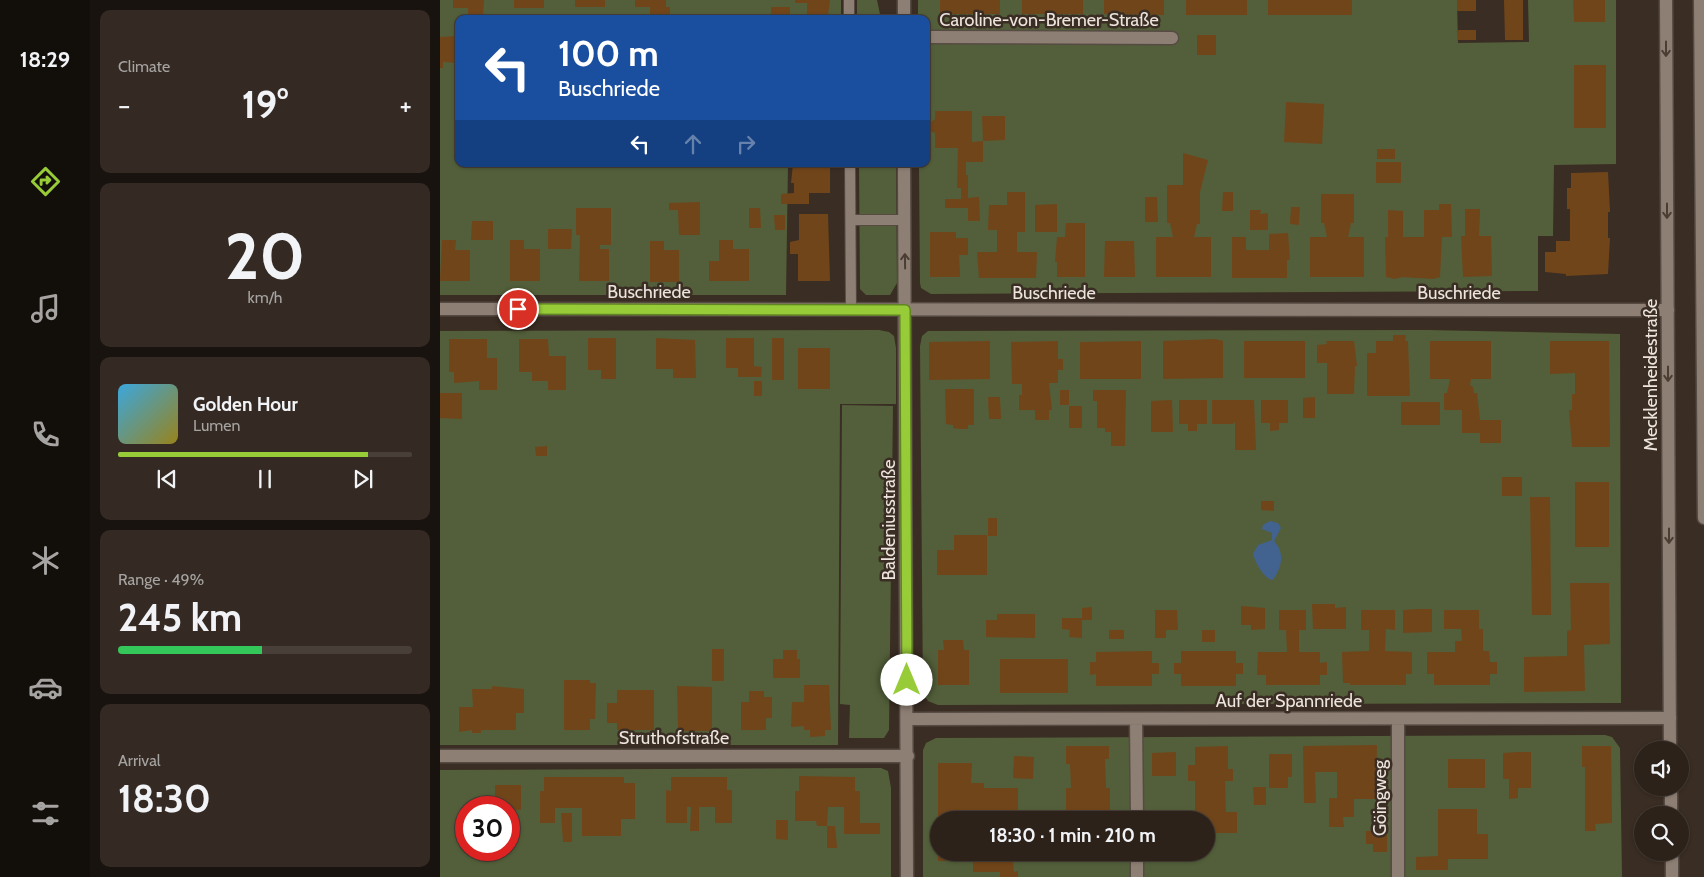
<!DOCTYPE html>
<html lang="en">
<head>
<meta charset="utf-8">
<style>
  :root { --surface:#2c221a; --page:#342a23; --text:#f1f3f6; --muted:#a6a4a2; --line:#483f39; --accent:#97cc38 }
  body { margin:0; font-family:Cabin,sans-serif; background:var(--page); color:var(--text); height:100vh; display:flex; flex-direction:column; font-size:19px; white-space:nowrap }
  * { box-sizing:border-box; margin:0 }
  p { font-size:16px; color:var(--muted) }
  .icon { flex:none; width:28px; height:28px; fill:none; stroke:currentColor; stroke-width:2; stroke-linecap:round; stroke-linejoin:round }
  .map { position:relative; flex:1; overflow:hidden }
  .details { display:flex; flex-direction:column; gap:10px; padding:10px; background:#18130e; width:350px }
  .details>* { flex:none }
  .banner { position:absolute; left:15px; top:15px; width:475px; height:152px; border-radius:10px; box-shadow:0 1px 4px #0004,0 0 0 1px var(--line); background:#1a4fa0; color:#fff; overflow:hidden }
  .fabs { position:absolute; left:1194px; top:741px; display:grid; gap:10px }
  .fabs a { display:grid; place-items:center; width:55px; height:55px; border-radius:50%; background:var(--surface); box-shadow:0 1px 4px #0004,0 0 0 1px var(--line); font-size:25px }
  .speed { position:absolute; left:15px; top:796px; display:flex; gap:10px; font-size:25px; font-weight:700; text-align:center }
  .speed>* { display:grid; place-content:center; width:65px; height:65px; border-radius:50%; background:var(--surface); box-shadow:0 1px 4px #0004,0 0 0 1px var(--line); line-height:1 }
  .speed .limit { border:8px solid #d22; background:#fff; color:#111 }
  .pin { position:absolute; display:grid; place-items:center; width:42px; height:42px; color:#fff; margin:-21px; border:2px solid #fff; border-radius:50%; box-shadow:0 1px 5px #0007 }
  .me { position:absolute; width:55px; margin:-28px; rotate:0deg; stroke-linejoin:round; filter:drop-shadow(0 0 4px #0008) }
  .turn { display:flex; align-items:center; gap:18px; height:105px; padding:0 20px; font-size:22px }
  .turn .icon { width:65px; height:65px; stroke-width:2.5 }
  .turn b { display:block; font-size:35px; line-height:42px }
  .lanes { display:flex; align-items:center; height:48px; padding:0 20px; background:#0003; justify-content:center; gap:25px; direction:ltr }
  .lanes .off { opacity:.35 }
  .big { font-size:38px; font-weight:800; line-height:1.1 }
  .details .card { flex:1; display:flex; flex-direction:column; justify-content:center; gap:8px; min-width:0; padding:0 18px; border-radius:10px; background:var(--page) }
  .details .dial { align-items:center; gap:0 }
  .dial b { font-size:65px; line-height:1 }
  .song { display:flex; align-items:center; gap:15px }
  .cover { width:60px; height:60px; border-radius:8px; background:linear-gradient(135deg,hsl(200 70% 55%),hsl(50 70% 35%)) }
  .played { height:5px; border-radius:2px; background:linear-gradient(90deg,var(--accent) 85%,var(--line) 85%) }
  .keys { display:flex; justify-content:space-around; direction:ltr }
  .heat { display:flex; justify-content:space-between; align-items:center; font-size:28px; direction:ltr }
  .charge { height:8px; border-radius:4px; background:linear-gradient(90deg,#34c759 49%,var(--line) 0) }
  .trip { position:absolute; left:490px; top:811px; width:285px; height:50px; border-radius:25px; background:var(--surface); box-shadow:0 1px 4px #0004,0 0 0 1px var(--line); font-weight:800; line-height:50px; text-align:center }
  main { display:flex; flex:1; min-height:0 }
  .tabs { display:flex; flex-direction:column; width:90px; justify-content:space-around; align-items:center; background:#120e0a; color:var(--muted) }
  .tabs .icon { width:35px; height:35px }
  .tabs .on { color:var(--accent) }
  .tabs b { font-size:22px; color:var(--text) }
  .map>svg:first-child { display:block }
  .green { fill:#535f3a; fill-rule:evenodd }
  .water { fill:#426390 }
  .building { fill:#71451a }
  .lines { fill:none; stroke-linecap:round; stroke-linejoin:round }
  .service-casing { stroke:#564b43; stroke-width:12 }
  .minor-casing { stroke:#564b43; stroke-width:15 }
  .secondary-casing { stroke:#564b43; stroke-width:15 }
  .service { stroke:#8e7f74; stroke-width:10 }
  .minor { stroke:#8e7f74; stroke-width:12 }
  .secondary { stroke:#8e7f74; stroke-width:12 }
  .oneway { stroke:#4b3d33 }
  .route-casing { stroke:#628524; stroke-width:12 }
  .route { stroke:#97cc38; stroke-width:9 }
  .labels { text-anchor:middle; stroke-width:5; stroke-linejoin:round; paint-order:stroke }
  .street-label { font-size:18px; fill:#ede4de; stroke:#3a2d23 }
</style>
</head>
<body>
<main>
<nav class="tabs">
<b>18:29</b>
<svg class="icon on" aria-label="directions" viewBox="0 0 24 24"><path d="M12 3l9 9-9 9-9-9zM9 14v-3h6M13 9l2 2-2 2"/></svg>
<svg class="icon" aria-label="music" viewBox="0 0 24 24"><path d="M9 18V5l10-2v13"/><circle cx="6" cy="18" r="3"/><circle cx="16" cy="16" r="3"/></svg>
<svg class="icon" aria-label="phone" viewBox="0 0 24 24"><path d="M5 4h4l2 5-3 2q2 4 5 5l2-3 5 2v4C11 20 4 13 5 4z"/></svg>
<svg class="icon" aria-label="climate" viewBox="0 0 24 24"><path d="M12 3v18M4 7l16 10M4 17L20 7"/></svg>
<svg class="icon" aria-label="car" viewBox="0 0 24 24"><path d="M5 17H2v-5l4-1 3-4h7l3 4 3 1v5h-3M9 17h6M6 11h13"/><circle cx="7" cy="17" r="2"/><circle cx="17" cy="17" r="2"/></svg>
<svg class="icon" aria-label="filters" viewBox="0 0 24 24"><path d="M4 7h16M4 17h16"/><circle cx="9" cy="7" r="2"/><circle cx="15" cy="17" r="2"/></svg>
</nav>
<section class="details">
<div class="card"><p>Climate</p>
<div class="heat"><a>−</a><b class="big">19°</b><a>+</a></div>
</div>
<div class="card dial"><b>20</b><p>km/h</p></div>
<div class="card">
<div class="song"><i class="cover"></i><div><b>Golden Hour</b><p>Lumen</p></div></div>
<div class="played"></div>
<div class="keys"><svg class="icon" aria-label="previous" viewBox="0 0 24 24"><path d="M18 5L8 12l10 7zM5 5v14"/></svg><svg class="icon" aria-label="pause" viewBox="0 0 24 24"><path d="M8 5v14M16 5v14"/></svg><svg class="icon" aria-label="next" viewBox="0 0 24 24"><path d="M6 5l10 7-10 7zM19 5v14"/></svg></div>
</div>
<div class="card"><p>Range · 49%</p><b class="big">245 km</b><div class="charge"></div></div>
<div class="card"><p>Arrival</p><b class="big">18:30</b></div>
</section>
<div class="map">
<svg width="1264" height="877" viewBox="0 0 1264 877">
  <rect width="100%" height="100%" fill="#3a2d23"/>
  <!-- green -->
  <path class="green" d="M0,0H401V19H19V164H348L346,295H0Z
    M417,0H437L441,19H417Z
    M478,0H1017L1018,43L1089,42L1088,0H1176V164L1114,165L1113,236H1098V291L491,294L481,288L480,283L479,164H486V19H478Z
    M419,164H456L457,283L450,295H426L420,289Z
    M439,330L449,332L454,336L456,348V404H400L398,745H0V331Z
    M988,330L1180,334L1181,703L498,705L488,701L483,694L480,346L482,336L488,331Z
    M402,405L453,406L449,730L444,738H409L410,705L400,704Z
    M1165,735L1172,737L1180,748L1182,877H483V750L486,743L496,738ZM499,820H766V852H499Z
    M441,768L448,771L451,788V877H0V770ZM26,808H69V850H26Z"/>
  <!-- water -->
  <path class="water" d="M830,521L838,523L841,528L834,541C845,552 842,568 833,580C824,579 815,562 813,554L818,545L832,540V533L822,529L823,525Z"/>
  <!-- building -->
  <path class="building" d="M13,0H44L43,19H28V8H13Z
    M74,0H104V8H74Z
    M135,0H165V7H135Z
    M195,0H226V7H230V19H210V7H195Z
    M355,0H390L388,15H367V3H355Z
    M500,0H560V14H500Z
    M582,0H643V14H582Z
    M664,0H724V15L664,14Z
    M746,0H807V15H746Z
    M828,0H912V15H828Z
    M1017,0H1036V11H1017Z
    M1064,0H1083V40H1065Z
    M1133,0H1165V22H1134Z
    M331,7H350V19H331Z
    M1018,30H1036V40H1018Z
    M757,35H776V55H757Z
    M16,36V63L3,62V68H0V37Z
    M1134,65H1166V128H1134Z
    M846,102L884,104L882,144L844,142Z
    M495,111H532V142L543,141V162H526V175H528V198L539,197L540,221H528V208H505V199H521V188H517L518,148H495V133L490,131V123L495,119Z
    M542,116H565V140L543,141Z
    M937,149H955V159H937Z
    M743,153L768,160L760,192V224H757L754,237H771V277H716V237H733L730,223H727V185H743Z
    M936,162H961V183H936Z
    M142,164H158V166H142Z
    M353,164H390V193H369V204H341V194L354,193V183H351Z
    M1168,172L1170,212H1168V238H1170L1168,274L1126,276V274L1105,272V252H1116V241H1130V209H1127V188H1131V173Z
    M567,192H585V232H577V252H597L596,278H539L537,252H557V230H548L549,205H567Z
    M783,192H793V211H782Z
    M881,194H914V223H911L908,237H924V277H870V237H887L884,223H881Z
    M705,197H717L718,222H705Z
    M260,202V235H239L238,210H229V203Z
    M617,204V232H595V205Z
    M999,204H1011L1012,237H1002L1000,277L993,279L962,277L955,279L946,277L945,237H948V210L963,211V237H984V210H999Z
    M851,207H860L859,225L850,224Z
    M136,208H171V245H160V249H169V281H139L140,235H136Z
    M309,208H320L321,228H309Z
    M1025,209H1040L1039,236H1051L1052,276L1023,277L1021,236H1025Z
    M810,210H821L820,214L828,213V230H810Z
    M359,214H388L390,281H358V254H350V242L359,240Z
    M334,215H345V230H335Z
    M32,221H53V240H31Z
    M626,223H645V277H617V262H615L617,237H625Z
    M108,229H132L131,249H108Z
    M490,232H516V238H528V255H519L520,277H490Z
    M848,233L850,260H847V278H792V237H806V250H829V234Z
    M2,240H16L15,250H30V281H0Z
    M70,240H84V249H100V281H70Z
    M279,240H293V249H309V281H269V261H279Z
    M210,241H224V250H239V282H210Z
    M665,241H694L695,277H664Z
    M953,335H966L965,341H968L970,396H927V353H936V341H953Z
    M148,338H176V379H161V370H148Z
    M216,338L255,340L256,378H233V369H216Z
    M286,338H314V366L322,367L321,377H298V368H286Z
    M332,338H344V380H332Z
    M9,339H47V358H57V390H39V381L14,383V372H9Z
    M79,339H108L109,356H126V390H108V381H92V372H79Z
    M775,339L783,341V378L723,379V341Z
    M550,341V379L489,380V342Z
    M618,341V359H623V370H618V383H609L612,410H609V420H595V410H579V395H582V384H572L571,342Z
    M701,341V379H640V342Z
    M804,341H865V378H804Z
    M886,341H914L917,366H915L914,394H887V363H877V345L887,344Z
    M990,341H1051V379H1031L1030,385L1033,387L1034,393H1037L1040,420H1061V443H1040V433H1022V410H1004V393H1007L1010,379H990Z
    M1110,341H1169L1170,447H1132L1129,410H1132V394H1135V373L1110,374Z
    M358,348H390V389H358Z
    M314,381H322V396H314Z
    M505,389H534V425H528V429H520L513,428V425L506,424Z
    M620,390H629V405H620Z
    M653,390H686L685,446H671V432H665V428H657V401H653Z
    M0,393H22V419L0,418Z
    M548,397H560L561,419H549Z
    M875,397V418H863V398Z
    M732,400L733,432H711V401Z
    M739,400H767V424H757V431H748V424H739Z
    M772,400H814L816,450H795V422L793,424H772Z
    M821,400H848V423H839V430L830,431V423H821Z
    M961,402H1000V425H961Z
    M629,406H642V428H629Z
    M107,446V456H96L95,447Z
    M1062,477H1082V496H1062Z
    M1135,482H1169V547H1135Z
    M1090,497H1110L1111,615H1092Z
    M821,501H834V511L821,510Z
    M548,518H557V536H548Z
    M514,535H547V575H497V550H514Z
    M1130,583H1169L1170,644L1144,645L1145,691L1084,692V657L1127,656V631L1131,630Z
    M872,604H895V608L906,607V629H873Z
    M801,606L825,608V629L811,630V625H801Z
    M652,607V620H642V638L629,637L630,630L622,629V618H642V608Z
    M979,609H992V632L963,633V610Z
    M715,610H737L738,630H726V638H715Z
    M839,610H866V630H859V652H880V663L887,662V675H880V685H826V675H817L818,652H847L846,630H839Z
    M921,610H955V630L946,629L945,651L972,652V674H966V685H910V683H903L902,652L929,651V630H921Z
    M1004,610H1039V629H1043V651H1049L1050,662H1057V674H1050V685H994V674H987V652H1015V641H1022L1021,629H1004Z
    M557,614H595V638L546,637V620H557Z
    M669,630H684V639H669Z
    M762,630H775V642H762Z
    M503,640H523L524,650H529V685H498V650H504Z
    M272,649H284V681H272Z
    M343,650H357V659H360V678H333V659H343Z
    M712,651V663H719V674H712V686H656V674L650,675V662H656V652Z
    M741,651H796V663H803V674H796V686H741V674H734V663H741Z
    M560,659H628V693H560Z
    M124,680H150V683H156L155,719H150V730H124Z
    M364,685H389L391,730H385V736L370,737V730H364V726L351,727L352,702H364Z
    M52,686L84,689V713H76V730H41V733H32V730L19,732V707H33L32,689H52Z
    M237,686L272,687V731H238Z
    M177,690H214V730H177V723H167V703H177Z
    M309,691H324V697H332V718H326V730H301V702H309Z
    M937,745L936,799H914V817H903L904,827H889V798H897V772H875L876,803H864L863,746Z
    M626,746H669V759H665L666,788H670V820H633V813H626V788H631L630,764H626Z
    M788,746V769H793V781H785L786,812H797V833H766V820H755V781H748V765H755V747Z
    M1142,746H1171L1172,823L1155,824L1156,831H1145V767H1142Z
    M736,752V776H712V753Z
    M1078,752H1091V788H1078V798L1069,799V779H1063V753Z
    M829,754H852V777H848V788H829Z
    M574,756L594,757L593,779L573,778Z
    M1008,759H1045V788H1008Z
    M498,763H532L531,783H544V788H578V812L534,813V820H498Z
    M359,776L415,777V791H420V823H440V834H404V807H388L387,826H377L376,821H355V791H359Z
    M104,777H184V783H195V819H181V836H142V808H115V823H100V791H104Z
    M231,777H287V790H292V823H275V807H259V831H250L251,807H247V823H226V790L231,791Z
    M55,785H81V810L55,808Z
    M813,787H826V805H814Z
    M998,809H1037V834H1048V859H1008V870H976V857L998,856Z
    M121,813H132V842H123Z
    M336,820H348V840L336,839Z
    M931,824L947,825V852H933V844H926V831H931Z
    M387,826H395L397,848H387Z
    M498,852H549V860H573L574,872L578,871V877H560V872H533V861H498Z"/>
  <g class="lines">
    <defs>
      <path id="service" d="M409,0V19
        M410,164L411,310
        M411,220H464"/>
      <path id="minor" d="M464,0V19
        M486,37L732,38
        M464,164L467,877
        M0,309L1228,310
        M467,719L1230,718
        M696,719L697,820
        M958,719V877
        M0,756H468
        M697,852V877"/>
      <path id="secondary" d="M1226,0L1230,750
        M1260,0L1264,518
        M1231,788V815
        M1232,852V877"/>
    </defs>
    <!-- service casing -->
    <use href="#service" class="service-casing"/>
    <!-- minor casing -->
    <use href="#minor" class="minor-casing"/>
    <!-- secondary casing -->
    <use href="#secondary" class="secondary-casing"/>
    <!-- service -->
    <use href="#service" class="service"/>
    <!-- minor -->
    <use href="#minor" class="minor"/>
    <!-- secondary -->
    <use href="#secondary" class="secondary"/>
  </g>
  <!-- one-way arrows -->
  <defs><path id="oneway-shaft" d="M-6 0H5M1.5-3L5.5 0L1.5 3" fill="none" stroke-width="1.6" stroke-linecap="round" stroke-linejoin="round" transform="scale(1.25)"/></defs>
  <g class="oneway">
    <use href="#oneway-shaft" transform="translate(1226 49) rotate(90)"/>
    <use href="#oneway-shaft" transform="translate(1227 211) rotate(90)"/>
    <use href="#oneway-shaft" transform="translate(465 261) rotate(-91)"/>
    <use href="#oneway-shaft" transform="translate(1228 374) rotate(90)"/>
    <use href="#oneway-shaft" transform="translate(1229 536) rotate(90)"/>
  </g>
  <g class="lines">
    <defs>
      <path id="route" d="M78,309L465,310L467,680"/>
    </defs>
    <!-- route casing -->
    <use href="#route" class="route-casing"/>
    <!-- route -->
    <use href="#route" class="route"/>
  </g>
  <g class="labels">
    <!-- street labels -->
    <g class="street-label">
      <text x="609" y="26">Caroline-von-Bremer-Straße</text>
      <text x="209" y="298">Buschriede</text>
      <text x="614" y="299">Buschriede</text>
      <text x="1019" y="299">Buschriede</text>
      <text transform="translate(1211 375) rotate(-90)" y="6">Mecklenheidestraße</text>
      <text transform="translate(449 520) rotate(-90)" y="6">Baldeniusstraße</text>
      <text x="849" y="707">Auf der Spannriede</text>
      <text x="234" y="744">Struthofstraße</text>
      <text transform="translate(940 798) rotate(-90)" y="6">Göingweg</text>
    </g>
  </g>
</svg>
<div class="fabs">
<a><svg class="icon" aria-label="sound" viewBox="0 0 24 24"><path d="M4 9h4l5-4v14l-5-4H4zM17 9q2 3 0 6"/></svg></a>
<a><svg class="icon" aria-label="search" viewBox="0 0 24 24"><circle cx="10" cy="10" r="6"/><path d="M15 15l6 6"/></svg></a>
</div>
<div class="speed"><div class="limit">30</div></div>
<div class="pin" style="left:78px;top:309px;background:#d93025"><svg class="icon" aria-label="arrive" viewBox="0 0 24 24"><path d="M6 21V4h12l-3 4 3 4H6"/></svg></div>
<svg class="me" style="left:467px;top:680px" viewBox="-20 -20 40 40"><circle r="19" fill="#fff"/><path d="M0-13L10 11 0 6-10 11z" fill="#97cc38"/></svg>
<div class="trip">18:30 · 1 min · 210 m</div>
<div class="banner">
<div class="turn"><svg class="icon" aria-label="left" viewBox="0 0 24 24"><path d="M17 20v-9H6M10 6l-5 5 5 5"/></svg><div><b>100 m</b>Buschriede</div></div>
<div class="lanes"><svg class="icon" aria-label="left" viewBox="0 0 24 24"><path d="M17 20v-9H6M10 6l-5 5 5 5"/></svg><svg class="icon off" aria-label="ahead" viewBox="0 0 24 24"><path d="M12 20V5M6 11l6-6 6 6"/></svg><svg class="icon off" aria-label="right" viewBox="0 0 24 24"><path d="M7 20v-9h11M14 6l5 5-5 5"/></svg></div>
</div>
</div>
</main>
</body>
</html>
